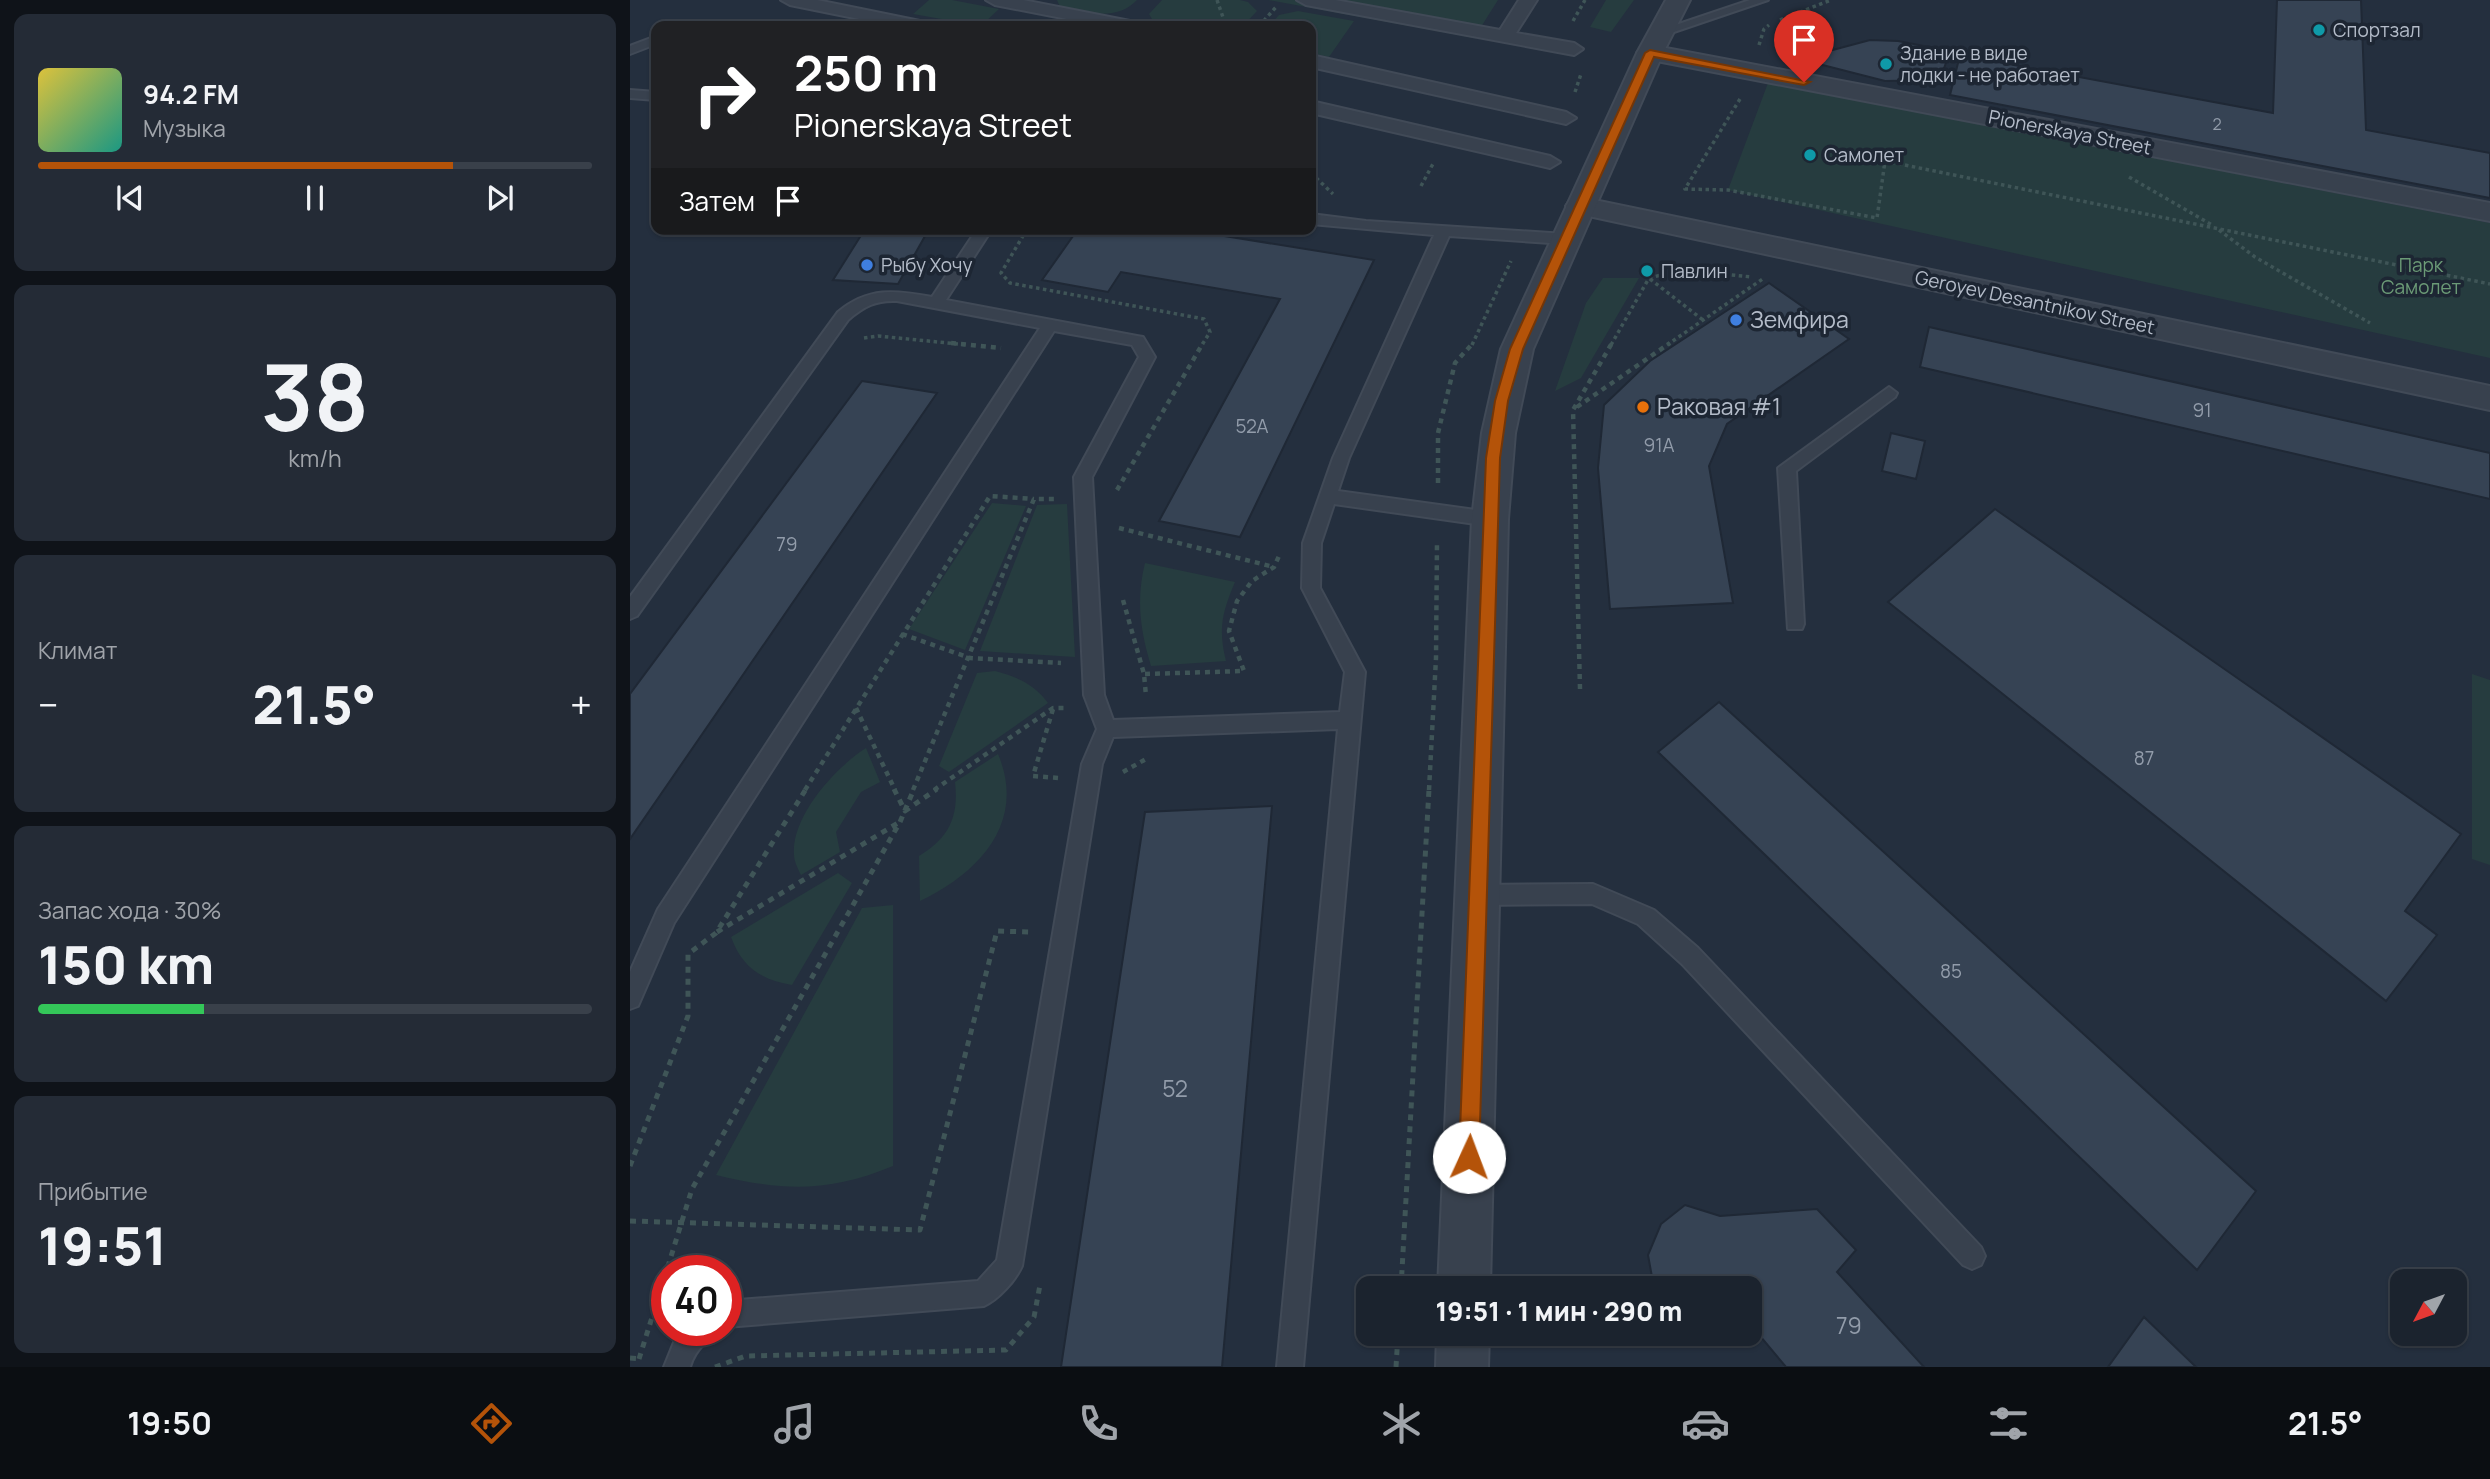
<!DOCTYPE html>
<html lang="ru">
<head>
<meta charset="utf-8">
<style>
  :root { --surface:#1b232e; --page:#242b36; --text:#f1f3f6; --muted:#a0a4aa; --line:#39404a; --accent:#b45309 }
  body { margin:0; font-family:Manrope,sans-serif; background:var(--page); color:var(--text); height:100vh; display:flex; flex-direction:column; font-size:26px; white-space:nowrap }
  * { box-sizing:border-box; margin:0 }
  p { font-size:23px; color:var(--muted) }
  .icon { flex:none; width:38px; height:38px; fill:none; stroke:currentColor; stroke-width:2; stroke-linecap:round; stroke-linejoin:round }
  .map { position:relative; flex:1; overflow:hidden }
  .drawer { display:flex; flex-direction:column; gap:14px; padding:14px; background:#0f1319; width:630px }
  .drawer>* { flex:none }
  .guide { position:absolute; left:21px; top:21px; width:665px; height:214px; border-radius:14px; box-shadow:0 2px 5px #0004,0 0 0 2px var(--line); background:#202124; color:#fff; overflow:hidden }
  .needle { width:46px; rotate:229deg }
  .buttons { position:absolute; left:1760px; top:1269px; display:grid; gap:14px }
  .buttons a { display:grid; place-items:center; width:77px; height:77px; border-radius:14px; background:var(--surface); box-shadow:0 2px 5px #0004,0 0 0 2px var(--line); font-size:35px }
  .speed { position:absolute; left:21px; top:1255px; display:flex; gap:14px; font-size:35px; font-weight:700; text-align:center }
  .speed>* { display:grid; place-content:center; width:91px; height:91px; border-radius:50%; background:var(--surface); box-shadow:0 2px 5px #0004,0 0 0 2px var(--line); line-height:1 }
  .speed .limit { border:10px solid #d22; background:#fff; color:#111 }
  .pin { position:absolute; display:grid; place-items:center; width:60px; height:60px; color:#fff; margin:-72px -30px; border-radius:50% 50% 50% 0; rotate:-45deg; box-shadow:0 0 7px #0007 }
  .pin .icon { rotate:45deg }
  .me { position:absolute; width:77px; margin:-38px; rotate:2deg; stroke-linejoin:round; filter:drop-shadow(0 0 5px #0008) }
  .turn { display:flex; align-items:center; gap:24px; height:147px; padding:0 28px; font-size:32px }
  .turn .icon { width:91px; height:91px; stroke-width:2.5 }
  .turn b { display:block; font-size:49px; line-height:60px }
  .then { display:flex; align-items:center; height:66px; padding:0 28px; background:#0003; gap:14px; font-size:26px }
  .big { font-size:52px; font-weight:800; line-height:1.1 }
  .drawer .tile { flex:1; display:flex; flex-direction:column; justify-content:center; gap:10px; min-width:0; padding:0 24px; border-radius:14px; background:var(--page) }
  .drawer .dial { align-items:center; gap:0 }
  .dial b { font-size:91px; line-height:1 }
  .song { display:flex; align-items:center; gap:21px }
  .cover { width:84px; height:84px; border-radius:10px; background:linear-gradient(135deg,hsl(50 70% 55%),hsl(170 70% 35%)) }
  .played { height:7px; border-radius:4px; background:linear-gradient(90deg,var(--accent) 75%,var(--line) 75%) }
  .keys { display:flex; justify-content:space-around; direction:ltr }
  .heat { display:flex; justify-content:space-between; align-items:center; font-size:38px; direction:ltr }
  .charge { height:10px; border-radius:5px; background:linear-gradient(90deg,#34c759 30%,var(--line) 0) }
  .trip { position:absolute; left:726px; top:1276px; width:406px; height:70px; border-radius:14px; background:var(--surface); box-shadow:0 2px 5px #0004,0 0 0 2px var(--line); font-weight:800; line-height:70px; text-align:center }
  .tab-bar { display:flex; height:112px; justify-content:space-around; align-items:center; background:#0b0e12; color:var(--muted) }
  .tab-bar .icon { width:49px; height:49px }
  .tab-bar .active { color:var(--accent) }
  .tab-bar b { font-size:32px; color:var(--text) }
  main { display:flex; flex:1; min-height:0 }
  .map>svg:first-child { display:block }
  .green { fill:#263c3f }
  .building { fill:#364354; stroke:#1f2835; stroke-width:2 }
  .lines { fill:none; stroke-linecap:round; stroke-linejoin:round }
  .service-casing { stroke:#414a57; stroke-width:4 }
  .pedestrian-casing { stroke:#414a57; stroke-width:4 }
  .minor-casing { stroke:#414a57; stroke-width:4 }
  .tertiary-casing { stroke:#414a57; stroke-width:4 }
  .path-far2 { stroke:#3f5557; stroke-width:3.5; stroke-dasharray:3.5 3.5; stroke-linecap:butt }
  .path-far1 { stroke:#3f5557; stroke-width:4.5; stroke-dasharray:5 5; stroke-linecap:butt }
  .path { stroke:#3f5557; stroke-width:5; stroke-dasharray:6 6; stroke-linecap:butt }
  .service { fill:#38414e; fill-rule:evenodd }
  .pedestrian { fill:#38414e; fill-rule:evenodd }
  .minor { fill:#38414e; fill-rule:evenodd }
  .tertiary { fill:#38414e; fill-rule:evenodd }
  .route { fill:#b45309; stroke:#753606; stroke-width:2 }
  .culture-dot { fill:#0f9aa8; stroke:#1d2633; stroke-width:2.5 }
  .shop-dot { fill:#3f7fe0; stroke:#1d2633; stroke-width:2.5 }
  .food-dot { fill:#e8710a; stroke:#1d2633; stroke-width:2.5 }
  .labels { text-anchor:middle; stroke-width:7; stroke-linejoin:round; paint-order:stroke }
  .far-number-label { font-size:16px; fill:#929caa }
  .far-poi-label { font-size:19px; fill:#b4bcc9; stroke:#1d2633; text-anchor:start }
  .far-street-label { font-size:19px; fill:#b4bcc9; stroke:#1d2633 }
  .far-park-label { font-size:19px; fill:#6b9a76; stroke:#1d2633 }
  .number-label { font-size:19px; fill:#929caa }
  .poi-label { font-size:23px; fill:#b4bcc9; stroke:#1d2633; text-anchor:start }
  .near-number-label { font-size:23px; fill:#929caa }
</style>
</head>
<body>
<main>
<section class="drawer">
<div class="tile">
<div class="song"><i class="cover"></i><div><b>94.2 FM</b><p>Музыка</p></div></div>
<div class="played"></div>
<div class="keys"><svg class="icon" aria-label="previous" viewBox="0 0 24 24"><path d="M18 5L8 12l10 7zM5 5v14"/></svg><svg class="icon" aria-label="pause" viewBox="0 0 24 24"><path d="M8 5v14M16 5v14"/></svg><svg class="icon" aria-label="next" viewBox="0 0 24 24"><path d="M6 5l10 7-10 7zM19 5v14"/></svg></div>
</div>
<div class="tile dial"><b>38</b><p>km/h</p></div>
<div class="tile"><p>Климат</p>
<div class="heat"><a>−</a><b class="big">21.5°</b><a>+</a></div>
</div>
<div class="tile"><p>Запас хода · 30%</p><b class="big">150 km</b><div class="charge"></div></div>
<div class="tile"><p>Прибытие</p><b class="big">19:51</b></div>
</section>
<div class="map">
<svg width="1860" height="1367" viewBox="0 0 1860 1367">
  <rect width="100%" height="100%" fill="#242f3e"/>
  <!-- green -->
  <path class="green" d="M299,0H322L369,9L351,26L283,14Z
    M427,0H507C486,22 457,12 430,7Z
    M532,0H610L618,2L627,11L613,26H535L525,24L519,14Z
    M638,0H868L844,38Z
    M976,0H1004L981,32L960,27Z
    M668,11L724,21L699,57L681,53V26H639L649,15Z
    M1138,83L1860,223V358L1098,190Z
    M973,278H1009L951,378L925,391L956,303Z
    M362,503L396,506L335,650L279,629Z
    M437,504L445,657L350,651L407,505Z
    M515,563L605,582C592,613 588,629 596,661L521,666C510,630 506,599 515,563Z
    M365,671C387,677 404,684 418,703L319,772L309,766L347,673Z
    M1842,674L1860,680V865L1842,859Z
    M236,748L250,782L231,792L206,832L210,852L171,875C168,869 164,861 164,855C161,816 206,767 236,748Z
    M368,754C397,822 349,873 290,901L289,856C319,838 329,817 325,782Z
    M208,873L222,883L162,985C131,980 112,967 101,937Z
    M263,905V1166C198,1193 152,1191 86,1175L232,908Z"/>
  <!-- building -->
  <path class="building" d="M1647,0H1731L1736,130L1860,153V198L1320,95L1330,55L1643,113Z
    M1240,40L1268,41L1320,51L1310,80L1255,81L1169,59Z
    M235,229H299L268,284L203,280Z
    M448,229H551L744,260L610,537L529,521L650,299L491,272L478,292L412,280Z
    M1139,283L1219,339L1097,424L1079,466L1103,603L980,609L968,468L974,405L1020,361Z
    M1299,327L1860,453V499L1290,367Z
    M232,381L307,393L0,839V694Z
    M1261,433L1295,441L1286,479L1252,471Z
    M1365,509L1831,834L1775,911L1807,935L1756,1001L1258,602Z
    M1089,702L1626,1191L1567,1270L1028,752Z
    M642,806L592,1367H431L515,812Z
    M1055,1205L1090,1216L1187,1209L1226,1250L1207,1272L1294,1367H1156L1120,1324V1288H1024L1018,1255L1031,1224Z
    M1514,1317L1566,1367H1478Z"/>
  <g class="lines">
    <defs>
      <path id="service" d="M1120,0H1138L1035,35L1025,32Z
        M26,36V44L0,54V46Z
        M0,90L26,92V100L0,98Z
        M681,214L736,221L936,234L943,239L936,244L819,236L719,458L708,491L860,512L869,519L866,524L860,526L704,504L691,543L690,588L735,672L673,1367H647L708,729L483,737L472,764L392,1266C385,1281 369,1299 354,1306L96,1327V1301L348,1281L367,1260L452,764L467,729L454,695L444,477L509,357L502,345L424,331L44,923L8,1006L0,1009V972L28,909L410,328L267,301C246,300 234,306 218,320L7,616L0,619V597L208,312C238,287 265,290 302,297L347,229H362L316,300L507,336L513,337L525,357L462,477L474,695L483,720L710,712L715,672L672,588L673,543L703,458L804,235L681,224Z
        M1259,387L1267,393L1265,397L1166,471L1174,624L1172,629H1158L1148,468Z
        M963,884L1024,910L1068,948L1351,1247L1355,1256L1351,1265L1342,1269L1333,1265L1052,964L1008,924L962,904L848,905L840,902L837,895L840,888L848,885Z
        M49,1330H83C76,1346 66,1347 60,1367H34Z"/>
      <path id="pedestrian" d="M151,0H187L290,21L299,26H264L160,5Z
        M356,0H393L500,21L509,26H473L365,5Z
        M667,0H705L870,30L889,0H907L886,33L944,43L953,49L944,55L676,5Z
        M681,55L936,112L946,118L936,124L681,67Z
        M681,101L920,156L930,162L920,168L681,113Z"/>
      <path id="minor" d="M1020,45L1860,203V221L1011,58L1007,53L1011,48Z
        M950,197L1860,386V410L940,212L936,206L940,200Z"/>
      <path id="tertiary" d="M1036,0H1060L1033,53L903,349L885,433L878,519L860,1288H808L842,519L852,433L871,349L1007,53Z
        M807,1334H859L858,1367H806Z"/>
    </defs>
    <!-- service casing -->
    <use href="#service" class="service-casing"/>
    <!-- pedestrian casing -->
    <use href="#pedestrian" class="pedestrian-casing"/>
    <!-- minor casing -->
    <use href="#minor" class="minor-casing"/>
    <!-- tertiary casing -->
    <use href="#tertiary" class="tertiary-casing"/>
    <!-- path-far2 -->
    <path class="path-far2" d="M587,0L596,26
      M1150,20L1201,0
      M943,21L955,0
      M629,26L647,6
      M1129,45L1134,29L1139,25
      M945,92L951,74
      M1110,99L1055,189L1098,190L1247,218L1255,161L1860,284
      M681,173L703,194
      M1499,177L1582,225
      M791,186L804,162
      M397,229L371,273L380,283L574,319L580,332L572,345
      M642,229L662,232
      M1589,230L1625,257L1740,323
      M1020,279L1073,320
      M234,338L248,336L338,345
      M842,345L881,261
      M981,345L1019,278L1052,270L1122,277
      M1037,345L1134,278"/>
    <!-- path-far1 -->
    <path class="path-far1" d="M321,343L371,348
      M947,407L1040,343
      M808,483V433L825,363L843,343
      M487,490L573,343
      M489,528L644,567
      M493,600L514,674L516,696
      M272,634L340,658L431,663
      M515,674L614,671L599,631L607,601L622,581L644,567L649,556
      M950,689L943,410L982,343
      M226,708L265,790
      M423,709L403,776L429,778
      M493,772L516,759
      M175,790L360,496L404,499
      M283,790L404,499H424
      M304,790L423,708H435
      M799,790L806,658L807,541"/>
    <!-- path -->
    <path class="path" d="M264,789L275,811L307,789
      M87,932L268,823
      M0,1166L58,1016V954L86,933L176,789
      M0,1221L290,1230L367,931L400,932
      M771,1288L799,789
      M0,1358L11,1359
      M9,1359L62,1189L270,822L284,789
      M85,1367L116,1356L376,1350L404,1317L410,1285
      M766,1367L768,1334"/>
    <!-- service -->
    <use href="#service" class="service"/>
    <!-- pedestrian -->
    <use href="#pedestrian" class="pedestrian"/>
    <!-- minor -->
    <use href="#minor" class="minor"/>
    <!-- tertiary -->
    <use href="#tertiary" class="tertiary"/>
  </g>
  <!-- route -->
  <path class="route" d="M1020,50L1180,82L1174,85L1024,57L893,349L878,401L870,458L849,1157L846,1164L839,1167L832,1164L829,1157L856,458L865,401L880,349L1015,53Z"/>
  <!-- markers -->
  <g class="culture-dot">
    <circle cx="1689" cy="30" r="7"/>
    <circle cx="1256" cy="64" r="7"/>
    <circle cx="1180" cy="155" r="7"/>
    <circle cx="1017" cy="271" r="7"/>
  </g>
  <g class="shop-dot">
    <circle cx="237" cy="265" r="7"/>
    <circle cx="1106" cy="320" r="7"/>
  </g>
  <circle class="food-dot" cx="1013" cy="407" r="7"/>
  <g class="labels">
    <!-- far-number labels -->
    <g class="far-number-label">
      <text x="1587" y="130">2</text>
    </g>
    <!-- far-poi labels -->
    <g class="far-poi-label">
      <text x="1703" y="37">Спортзал</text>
      <text x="1270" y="60">Здание в виде<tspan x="1270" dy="22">лодки - не работает</tspan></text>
      <text x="1194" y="162">Самолет</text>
      <text x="251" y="272">Рыбу Хочу</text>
      <text x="1031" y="278">Павлин</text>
    </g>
    <!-- far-street labels -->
    <g class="far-street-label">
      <text transform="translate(1440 132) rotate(11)" y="7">Pionerskaya Street</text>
      <text transform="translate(1405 302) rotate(12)" y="7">Geroyev Desantnikov Street</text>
    </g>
    <!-- far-park labels -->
    <g class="far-park-label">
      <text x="1791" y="272">Парк<tspan x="1791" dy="22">Самолет</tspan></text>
    </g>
    <!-- number labels -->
    <g class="number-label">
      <text x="1572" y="417">91</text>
      <text x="622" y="433">52А</text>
      <text x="1029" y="452">91А</text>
      <text x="157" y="551">79</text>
      <text x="1514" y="765">87</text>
      <text x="1321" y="978">85</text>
    </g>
    <!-- poi labels -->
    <g class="poi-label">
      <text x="1120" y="328">Земфира</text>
      <text x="1027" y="415">Раковая #1</text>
    </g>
    <!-- near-number labels -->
    <g class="near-number-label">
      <text x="545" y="1097">52</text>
      <text x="1219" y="1334">79</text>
    </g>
  </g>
</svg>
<div class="buttons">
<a><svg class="needle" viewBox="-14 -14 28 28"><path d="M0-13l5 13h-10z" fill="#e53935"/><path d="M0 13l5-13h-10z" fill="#a0a4aa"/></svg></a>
</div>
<div class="speed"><div class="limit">40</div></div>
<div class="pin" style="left:1174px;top:82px;background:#d93025"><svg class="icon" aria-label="arrive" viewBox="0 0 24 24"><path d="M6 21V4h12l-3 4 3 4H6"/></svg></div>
<svg class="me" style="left:839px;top:1157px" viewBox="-20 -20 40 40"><circle r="19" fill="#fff"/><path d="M0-13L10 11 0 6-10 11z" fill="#b45309"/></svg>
<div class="trip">19:51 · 1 мин · 290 m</div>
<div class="guide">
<div class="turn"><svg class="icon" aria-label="right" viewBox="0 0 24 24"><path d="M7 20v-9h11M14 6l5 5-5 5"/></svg><div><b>250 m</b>Pionerskaya Street</div></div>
<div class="then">Затем<svg class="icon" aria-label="arrive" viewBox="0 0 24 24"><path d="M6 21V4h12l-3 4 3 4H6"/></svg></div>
</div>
</div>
</main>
<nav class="tab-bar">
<b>19:50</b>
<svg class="icon active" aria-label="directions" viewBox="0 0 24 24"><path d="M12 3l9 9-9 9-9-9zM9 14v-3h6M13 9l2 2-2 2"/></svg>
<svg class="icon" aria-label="music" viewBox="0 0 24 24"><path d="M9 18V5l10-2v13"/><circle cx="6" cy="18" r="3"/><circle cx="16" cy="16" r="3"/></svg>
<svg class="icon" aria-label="phone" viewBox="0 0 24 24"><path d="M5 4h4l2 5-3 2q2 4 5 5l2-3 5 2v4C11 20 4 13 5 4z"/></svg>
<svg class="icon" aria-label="climate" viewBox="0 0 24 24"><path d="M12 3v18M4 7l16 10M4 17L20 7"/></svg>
<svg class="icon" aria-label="car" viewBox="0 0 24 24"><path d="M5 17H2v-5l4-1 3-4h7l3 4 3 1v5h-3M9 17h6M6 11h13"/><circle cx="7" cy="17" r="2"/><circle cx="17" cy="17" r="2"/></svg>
<svg class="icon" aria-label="filters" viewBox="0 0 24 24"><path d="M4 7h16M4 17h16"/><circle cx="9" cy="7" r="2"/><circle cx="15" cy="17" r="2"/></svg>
<b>21.5°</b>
</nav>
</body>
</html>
